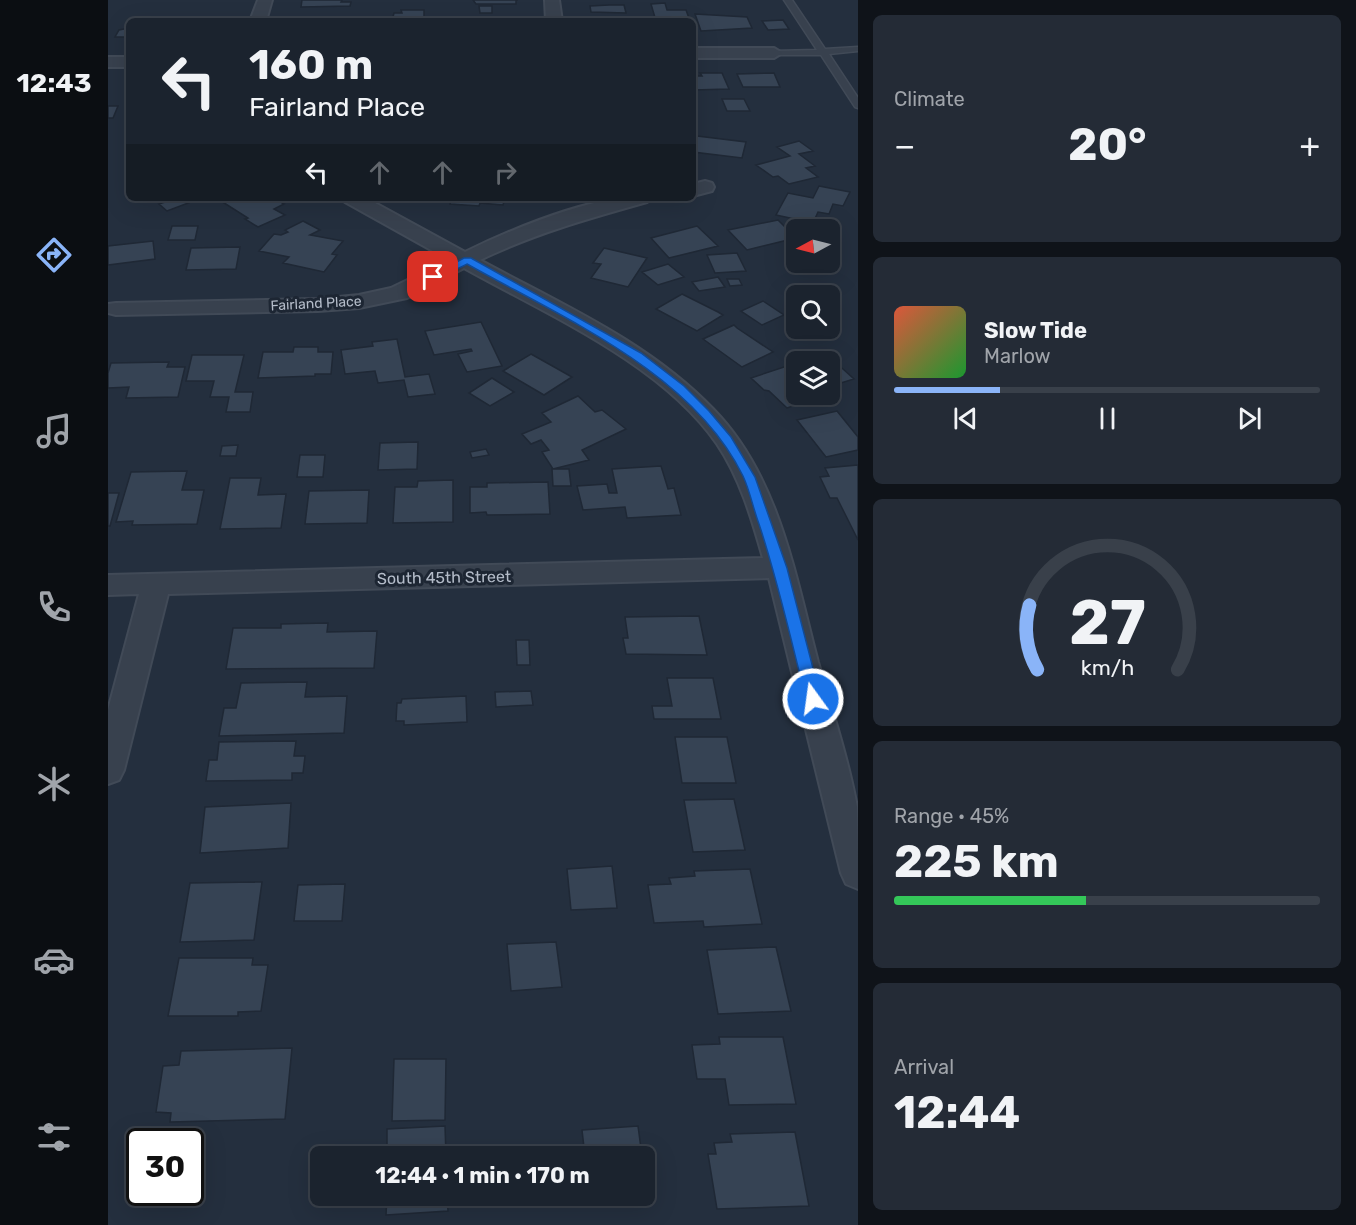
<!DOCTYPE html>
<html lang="en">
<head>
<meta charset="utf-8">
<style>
  :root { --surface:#1b232e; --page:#242b36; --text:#f1f3f6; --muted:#a0a4aa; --line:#39404a; --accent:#8ab4f8 }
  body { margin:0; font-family:Rubik,sans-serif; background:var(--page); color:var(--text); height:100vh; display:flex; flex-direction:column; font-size:22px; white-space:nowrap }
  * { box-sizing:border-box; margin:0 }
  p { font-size:20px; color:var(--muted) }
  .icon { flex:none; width:33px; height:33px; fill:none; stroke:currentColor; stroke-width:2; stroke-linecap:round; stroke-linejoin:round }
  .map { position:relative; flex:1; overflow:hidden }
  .details { display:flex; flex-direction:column; gap:15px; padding:15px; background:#0f1319; width:498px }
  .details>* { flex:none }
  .banner { position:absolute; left:18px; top:18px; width:570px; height:183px; border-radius:9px; box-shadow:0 6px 24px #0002,0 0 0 2px var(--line); background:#1b232e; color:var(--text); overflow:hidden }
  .needle { width:39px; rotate:263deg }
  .fabs { position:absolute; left:678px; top:219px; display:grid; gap:12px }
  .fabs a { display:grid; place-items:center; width:54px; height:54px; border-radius:9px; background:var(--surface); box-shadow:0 6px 24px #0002,0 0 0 2px var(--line); font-size:30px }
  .speed { position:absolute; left:18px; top:1128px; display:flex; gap:12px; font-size:30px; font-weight:700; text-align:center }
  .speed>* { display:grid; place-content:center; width:78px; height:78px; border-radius:50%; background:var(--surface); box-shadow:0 6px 24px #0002,0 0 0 2px var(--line); line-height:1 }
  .speed .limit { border:3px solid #111; border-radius:9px; background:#fff; color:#111 }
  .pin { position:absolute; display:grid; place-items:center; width:51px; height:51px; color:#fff; margin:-26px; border-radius:12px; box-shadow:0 3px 9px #0006 }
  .me { position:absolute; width:66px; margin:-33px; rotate:346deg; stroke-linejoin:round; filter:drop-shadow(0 0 4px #0008) }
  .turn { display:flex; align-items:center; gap:21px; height:126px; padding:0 24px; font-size:27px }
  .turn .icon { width:78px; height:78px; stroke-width:2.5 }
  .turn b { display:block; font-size:42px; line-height:51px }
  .lanes { display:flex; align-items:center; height:57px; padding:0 24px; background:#0003; justify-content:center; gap:30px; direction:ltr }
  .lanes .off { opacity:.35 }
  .big { font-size:45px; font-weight:700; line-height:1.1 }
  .details .widget { flex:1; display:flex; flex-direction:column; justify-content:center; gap:9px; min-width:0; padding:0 21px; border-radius:9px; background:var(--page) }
  .details .dial { align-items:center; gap:0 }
  .dial svg { height:156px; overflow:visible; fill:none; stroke:var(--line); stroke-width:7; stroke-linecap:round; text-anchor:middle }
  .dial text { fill:var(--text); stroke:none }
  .song { display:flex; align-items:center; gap:18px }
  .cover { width:72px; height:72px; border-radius:9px; background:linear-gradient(135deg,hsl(10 70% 55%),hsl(130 70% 35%)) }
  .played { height:6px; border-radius:3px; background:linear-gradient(90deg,var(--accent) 25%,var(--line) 25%) }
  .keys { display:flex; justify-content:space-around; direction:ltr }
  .heat { display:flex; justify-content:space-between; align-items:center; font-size:33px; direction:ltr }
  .charge { height:9px; border-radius:4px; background:linear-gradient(90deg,#34c759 45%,var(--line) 0) }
  .trip { position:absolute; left:202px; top:1146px; width:345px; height:60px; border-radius:9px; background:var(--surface); box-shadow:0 6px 24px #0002,0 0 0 2px var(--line); font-weight:700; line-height:60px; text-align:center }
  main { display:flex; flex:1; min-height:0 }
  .tabs { display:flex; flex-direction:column; width:108px; justify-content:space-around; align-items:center; background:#0b0e12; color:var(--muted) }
  .tabs .icon { width:42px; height:42px }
  .tabs .current { color:var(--accent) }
  .tabs b { font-size:27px; color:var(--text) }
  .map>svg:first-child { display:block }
  .building { fill:#364354; stroke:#1f2835; stroke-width:1.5 }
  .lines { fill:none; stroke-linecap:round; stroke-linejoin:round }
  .lane-casing { stroke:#414a57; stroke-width:3 }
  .street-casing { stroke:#414a57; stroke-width:4 }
  .lane { fill:#38414e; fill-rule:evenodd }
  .street { fill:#38414e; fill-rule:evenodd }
  .route { fill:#1a73e8; stroke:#114b97; stroke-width:1.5 }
  .labels { text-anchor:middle; stroke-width:6; stroke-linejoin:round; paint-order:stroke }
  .far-street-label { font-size:14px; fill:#b4bcc9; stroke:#1d2633 }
  .street-label { font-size:16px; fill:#b4bcc9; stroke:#1d2633 }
</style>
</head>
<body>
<main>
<nav class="tabs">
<b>12:43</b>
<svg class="icon current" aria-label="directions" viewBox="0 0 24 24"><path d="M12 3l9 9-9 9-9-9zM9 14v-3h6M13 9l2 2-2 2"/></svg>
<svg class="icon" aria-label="music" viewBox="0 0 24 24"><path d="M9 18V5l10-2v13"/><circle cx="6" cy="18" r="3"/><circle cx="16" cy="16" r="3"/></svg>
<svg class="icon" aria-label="phone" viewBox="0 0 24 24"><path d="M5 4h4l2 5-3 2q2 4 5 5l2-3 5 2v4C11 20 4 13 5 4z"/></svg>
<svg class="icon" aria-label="climate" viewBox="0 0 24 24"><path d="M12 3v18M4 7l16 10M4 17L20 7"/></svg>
<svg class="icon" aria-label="car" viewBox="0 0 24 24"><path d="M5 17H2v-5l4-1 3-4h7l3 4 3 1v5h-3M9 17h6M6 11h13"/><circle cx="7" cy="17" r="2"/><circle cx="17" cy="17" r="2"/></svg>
<svg class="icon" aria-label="filters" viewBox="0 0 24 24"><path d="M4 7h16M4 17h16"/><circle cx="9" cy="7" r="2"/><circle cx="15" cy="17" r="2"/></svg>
</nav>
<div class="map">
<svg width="750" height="1225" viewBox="0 0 750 1225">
  <rect width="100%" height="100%" fill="#242f3e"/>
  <!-- building -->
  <path class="building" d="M194,0H234L233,2H243L242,6L193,7Z
    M365,0H410H408V4H368Z
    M557,3L559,10H578L582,21H548L543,4Z
    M501,5H516L518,13L483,12L482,6Z
    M371,6H384V13H372Z
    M293,10H316V18L284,21L286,13H294Z
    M587,14L639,17L644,28L593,31Z
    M478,17H506L507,21H479Z
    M515,17H541L542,21H516Z
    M675,20L681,29L660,30L654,21Z
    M21,28V37H7L11,30Z
    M592,73H614L621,89L585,90V76H594Z
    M666,73L672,87H635L629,74Z
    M614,99H636L642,111H619Z
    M0,106H10L5,118H0Z
    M589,136L638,142L634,158L585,152Z
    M691,141L705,151L691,154L707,166L698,168L710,177L681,184L670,176L665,177L648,165L682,156L669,147Z
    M711,186L742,192L735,206L725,204L721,214L710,212L705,223L668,215L680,193L705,198Z
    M69,198H79L83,202L59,211L51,204Z
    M119,198H166L176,204L166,209L177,215L150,227L137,219L140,218L113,201Z
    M344,198H397L395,205L372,203L371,206L342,204Z
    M670,220L688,238L639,250L620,230Z
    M195,221L212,230L202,235L235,241L224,254L229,255L216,272L175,263L181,257L151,251L166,234L173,235L180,232L177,230Z
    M64,226H90L87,240H60Z
    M589,226L610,246L561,258L543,238Z
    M45,241L47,259L0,265V246Z
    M132,247L128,269L78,270L83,248Z
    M496,248L539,258L520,287L483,278L493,264L485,263Z
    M629,253L638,271L607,273L599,255Z
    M560,264L576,277L550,285L534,272Z
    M610,277L617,287L591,291L584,282Z
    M619,279H631L634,285L622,286Z
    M574,294L610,312L615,315L589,331L548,309Z
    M655,301L676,315L654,325L633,311Z
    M373,322L394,366L359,372L350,354L364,351L363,349L326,355L317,331Z
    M626,325L629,328L665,352L634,367L595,339Z
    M289,339L297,377L321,374L327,394L300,397L296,380L270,383L267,371L237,374L233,350L265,346L264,342Z
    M186,347H210V352H225L223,374H207V376L150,378L155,352H185Z
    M423,354L448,368L464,377L436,395L395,371Z
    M84,355H136L127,392H145L142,412H118L121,397H102L106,381H78Z
    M726,361L735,369L746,379L723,386L722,384V363Z
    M61,362L59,367H77L70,397L18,398L21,387L0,388V373L3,363Z
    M682,365L688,372V394L715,396L679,408L661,391L656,390L643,378Z
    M384,378L406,392L382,406L361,393Z
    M470,396L487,412L494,410L518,429L474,450L481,460L445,469L434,452L441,450L433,440L423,444L414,434L443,422L434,413Z
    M729,411L750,437V450L718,457L689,420Z
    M310,442L309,469L270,470L272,443Z
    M130,445L128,456H112L114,446Z
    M378,449L381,455L364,458L362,452Z
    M192,455H217L215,477H189Z
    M750,465V540L729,498H722L712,477L721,476L717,468Z
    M553,466L560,489L566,488L573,515L519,518L517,507L475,510L469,486L499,484L501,493H509L504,469Z
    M444,469H461L463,486H445Z
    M79,471L74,490H96L89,524L24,525L25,521L8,522L23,472Z
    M122,478H153L150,495L178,494L173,528L112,529Z
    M345,480V522L285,523L287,487H309L310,481Z
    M440,482L442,514L379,515L378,512L362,513V487H379V483Z
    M261,490L259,523L197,524L201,491Z
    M0,493H11L2,526H0Z
    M591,616L599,655L518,654L515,638H520L517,617Z
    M220,623L219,632L269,631L266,668L118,669L125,628H173V624Z
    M408,640H421L422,665H409Z
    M559,678H605L613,719H546L544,706H564Z
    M199,682L197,697L239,696L236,733L111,736L116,708H128L133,683Z
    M423,691L425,705L388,707L387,692Z
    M358,696L359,722L296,725V721H288L289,703H293L294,699Z
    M567,737H619L628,783H574Z
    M188,741L186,756H197L195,773H184V780L98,781L101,760H109L111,742Z
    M626,799L637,850L585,852L576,800Z
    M183,803L180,848L92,853L97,807Z
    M504,866L509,908L463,910L459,869Z
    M642,869L654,924L596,927L595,921L546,923L540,885L563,884L561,878L587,876L586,871Z
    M154,882L146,940L72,942L82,883Z
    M237,884L234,921H186L190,885Z
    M448,942L454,987L403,991L399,944Z
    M668,947L683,1011L610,1014L599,950Z
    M71,958H145L144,965H160L153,1011L130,1012V1016H60Z
    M611,1037H675L688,1104L621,1105L617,1079H589L584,1045L612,1044Z
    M184,1048L177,1119L62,1122L63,1113L48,1112L55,1066L71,1065L73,1051Z
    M286,1059H338L337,1120L284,1121Z
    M337,1126L338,1156H279V1129Z
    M530,1126L534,1156H477L474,1130Z
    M687,1132L701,1206L609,1209L600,1154H608L606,1143L624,1142L622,1134Z
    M537,1176L540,1200L483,1203L482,1196H537Z
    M279,1196H339L340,1211L278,1215Z"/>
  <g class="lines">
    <defs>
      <path id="lane" d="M676,0H684L717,49L750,47V51L721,54L750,98V108L747,107L713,55H666L662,53L666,51L709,50Z"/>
      <path id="street" d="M150,0H164L158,21H142Z
        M437,0H451L454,21H438Z
        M585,48H666L674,53L666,58H585Z
        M0,57H21V67H0Z
        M597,181L604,183L606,187L604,191L585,196V184Z
        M234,198H258L357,252C402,230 459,207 509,198C519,197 531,198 542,198L539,202C482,218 425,234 372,260C453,304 541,342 605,409C671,476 687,575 710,662C724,710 740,758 749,807C750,831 750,864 750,889L738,884L733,873L661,578L60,594L16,770L11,780L0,784V710L31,594L0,595V575L655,558C644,519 632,478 609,444C554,364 440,315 356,268L299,298L251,308L210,311L8,315L0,313V304L8,303L210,299L251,295L283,288L341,260L237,202Z"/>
    </defs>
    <!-- lane casing -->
    <use href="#lane" class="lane-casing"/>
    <!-- street casing -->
    <use href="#street" class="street-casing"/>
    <!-- lane -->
    <use href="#lane" class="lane"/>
    <!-- street -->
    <use href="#street" class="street"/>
  </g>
  <!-- route -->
  <path class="route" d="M356,258H363L533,353L576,386L601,411L623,437L647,477L679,568L713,699L711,703H700L698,699C683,640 670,581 651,524C645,508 642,491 635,476C585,373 455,318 359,264L329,279L320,277Z"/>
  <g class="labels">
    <!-- far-street labels -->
    <g class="far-street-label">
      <text transform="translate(208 303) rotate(-3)" y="5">Fairland Place</text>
    </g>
    <!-- street labels -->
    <g class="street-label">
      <text transform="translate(336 577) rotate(-1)" y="6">South 45th Street</text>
    </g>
  </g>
</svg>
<div class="fabs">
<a><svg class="needle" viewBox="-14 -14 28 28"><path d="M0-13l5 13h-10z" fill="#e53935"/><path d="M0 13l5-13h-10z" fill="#a0a4aa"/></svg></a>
<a><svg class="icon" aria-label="search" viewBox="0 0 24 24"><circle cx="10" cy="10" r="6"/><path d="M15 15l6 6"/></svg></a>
<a><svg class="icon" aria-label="layers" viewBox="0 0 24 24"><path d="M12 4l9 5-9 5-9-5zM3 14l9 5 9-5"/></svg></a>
</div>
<div class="speed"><div class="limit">30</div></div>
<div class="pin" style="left:325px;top:277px;background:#d93025"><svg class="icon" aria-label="arrive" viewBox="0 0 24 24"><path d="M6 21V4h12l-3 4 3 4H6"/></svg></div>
<svg class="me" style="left:705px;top:699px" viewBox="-20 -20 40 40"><circle r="17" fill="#1a73e8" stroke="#fff" stroke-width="3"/><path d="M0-11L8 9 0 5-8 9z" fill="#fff"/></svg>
<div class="trip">12:44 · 1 min · 170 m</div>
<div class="banner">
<div class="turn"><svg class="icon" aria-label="left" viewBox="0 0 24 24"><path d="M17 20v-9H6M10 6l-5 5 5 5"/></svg><div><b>160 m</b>Fairland Place</div></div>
<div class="lanes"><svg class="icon" aria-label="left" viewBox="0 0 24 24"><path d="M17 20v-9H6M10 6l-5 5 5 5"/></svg><svg class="icon off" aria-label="ahead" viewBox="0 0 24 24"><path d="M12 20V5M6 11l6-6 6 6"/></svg><svg class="icon off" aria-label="ahead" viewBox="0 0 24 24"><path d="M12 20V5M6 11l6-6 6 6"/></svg><svg class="icon off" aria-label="right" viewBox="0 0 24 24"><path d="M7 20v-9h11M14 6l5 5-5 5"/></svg></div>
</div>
</div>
<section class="details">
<div class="widget"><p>Climate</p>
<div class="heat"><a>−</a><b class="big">20°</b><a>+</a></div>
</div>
<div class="widget">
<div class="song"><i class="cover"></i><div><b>Slow Tide</b><p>Marlow</p></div></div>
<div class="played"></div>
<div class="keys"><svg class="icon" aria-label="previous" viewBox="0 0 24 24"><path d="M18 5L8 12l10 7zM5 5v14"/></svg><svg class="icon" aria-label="pause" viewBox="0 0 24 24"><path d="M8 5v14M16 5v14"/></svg><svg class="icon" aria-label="next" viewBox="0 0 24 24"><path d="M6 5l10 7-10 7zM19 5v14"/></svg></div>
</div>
<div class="widget dial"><svg viewBox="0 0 100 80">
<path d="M14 69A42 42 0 1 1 86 69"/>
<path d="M14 69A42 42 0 0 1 10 36" stroke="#8ab4f8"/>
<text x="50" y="56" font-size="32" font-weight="700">27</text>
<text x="50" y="72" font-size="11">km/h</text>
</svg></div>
<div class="widget"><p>Range · 45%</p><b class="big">225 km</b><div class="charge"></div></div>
<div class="widget"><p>Arrival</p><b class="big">12:44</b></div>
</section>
</main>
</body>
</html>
